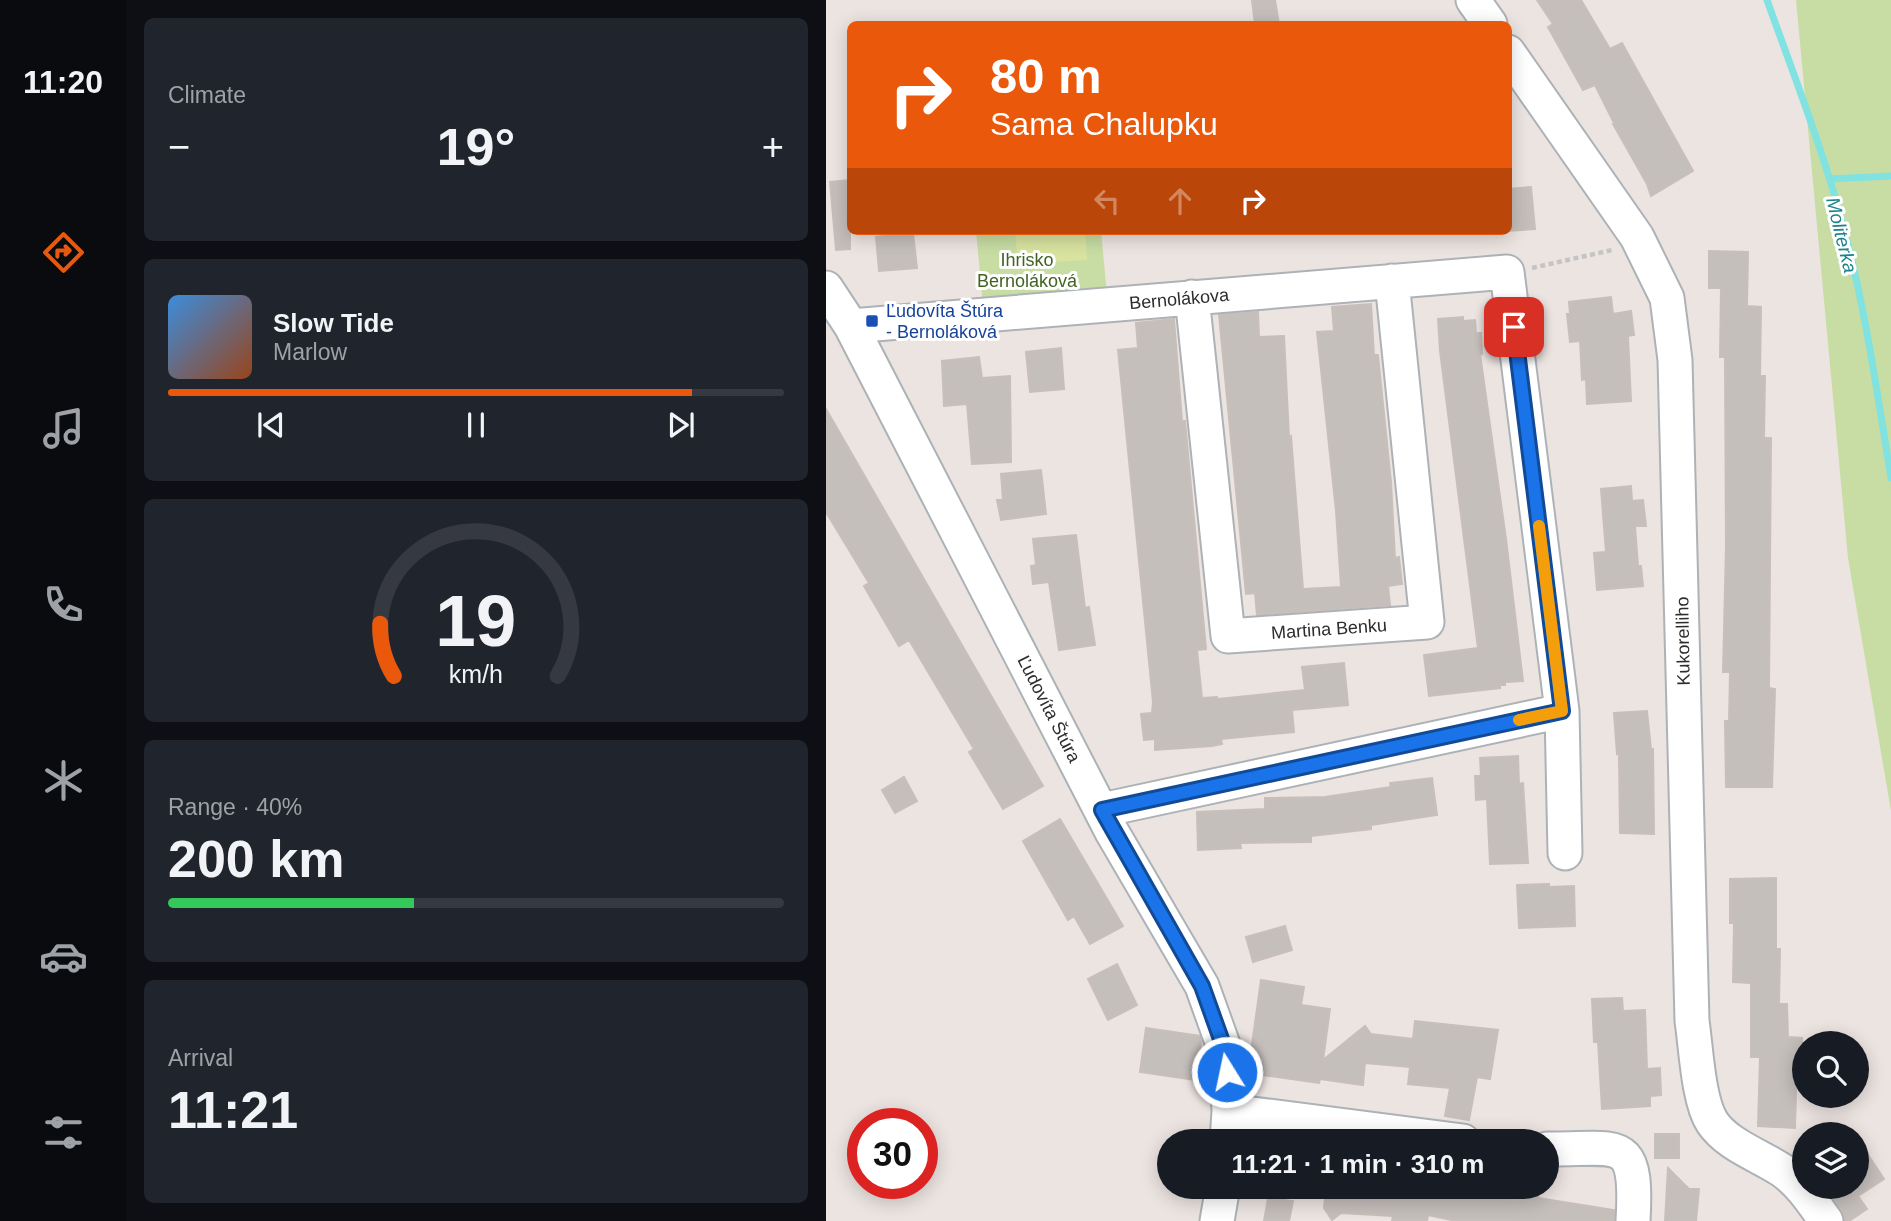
<!DOCTYPE html>
<html lang="en">
<head>
<meta charset="utf-8">
<style>
  :root { --surface:#171b24; --page:#20242c; --text:#f1f3f6; --muted:#9ea1a6; --line:#363941; --accent:#ea580c }
  body { margin:0; font-family:Arial,sans-serif; background:var(--page); color:var(--text); height:100vh; display:flex; flex-direction:column; font-size:26px; white-space:nowrap }
  * { box-sizing:border-box; margin:0 }
  p { font-size:23px; color:var(--muted) }
  .icon { flex:none; width:38px; height:38px; fill:none; stroke:currentColor; stroke-width:2; stroke-linecap:round; stroke-linejoin:round }
  .map { position:relative; flex:1; overflow:hidden }
  .side { display:flex; flex-direction:column; gap:18px; padding:18px; background:#0d0f14; width:700px }
  .side>* { flex:none }
  .guide { position:absolute; left:21px; top:21px; width:665px; height:214px; border-radius:10px; box-shadow:0 4px 18px #0003; background:#ea580c; color:#fff; overflow:hidden }
  .tools { position:absolute; left:966px; top:1031px; display:grid; gap:14px }
  .tools a { display:grid; place-items:center; width:77px; height:77px; border-radius:50%; background:var(--surface); box-shadow:0 4px 18px #0003; font-size:35px }
  .speed { position:absolute; left:21px; top:1108px; display:flex; gap:14px; font-size:35px; font-weight:700; text-align:center }
  .speed>* { display:grid; place-content:center; width:91px; height:91px; border-radius:50%; background:var(--surface); box-shadow:0 4px 18px #0003; line-height:1 }
  .speed .limit { border:10px solid #d22; background:#fff; color:#111 }
  .pin { position:absolute; display:grid; place-items:center; width:60px; height:60px; color:#fff; margin:-30px; border-radius:14px; box-shadow:0 4px 10px #0006 }
  .me { position:absolute; width:77px; margin:-38px; rotate:350deg; stroke-linejoin:round; filter:drop-shadow(0 0 5px #0008) }
  .turn { display:flex; align-items:center; gap:24px; height:147px; padding:0 28px; font-size:32px }
  .turn .icon { width:91px; height:91px; stroke-width:2.5 }
  .turn b { display:block; font-size:49px; line-height:60px }
  .lanes { display:flex; align-items:center; height:66px; padding:0 28px; background:#0003; justify-content:center; gap:35px; direction:ltr }
  .lanes .off { opacity:.35 }
  .big { font-size:52px; font-weight:800; line-height:1.1 }
  .side .tile { flex:1; display:flex; flex-direction:column; justify-content:center; gap:10px; min-width:0; padding:0 24px; border-radius:10px; background:var(--page) }
  .side .dial { align-items:center; gap:0 }
  .dial svg { height:182px; overflow:visible; fill:none; stroke:var(--line); stroke-width:7; stroke-linecap:round; text-anchor:middle }
  .dial text { fill:var(--text); stroke:none }
  .song { display:flex; align-items:center; gap:21px }
  .cover { width:84px; height:84px; border-radius:10px; background:linear-gradient(135deg,hsl(210 70% 55%),hsl(20 70% 35%)) }
  .played { height:7px; border-radius:4px; background:linear-gradient(90deg,var(--accent) 85%,var(--line) 85%) }
  .keys { display:flex; justify-content:space-around; direction:ltr }
  .heat { display:flex; justify-content:space-between; align-items:center; font-size:38px; direction:ltr }
  .charge { height:10px; border-radius:5px; background:linear-gradient(90deg,#34c759 40%,var(--line) 0) }
  .trip { position:absolute; left:331px; top:1129px; width:402px; height:70px; border-radius:35px; background:var(--surface); box-shadow:0 4px 18px #0003; font-weight:800; line-height:70px; text-align:center }
  main { display:flex; flex:1; min-height:0 }
  .tabs { display:flex; flex-direction:column; width:126px; justify-content:space-around; align-items:center; background:#090b0e; color:var(--muted) }
  .tabs .icon { width:49px; height:49px }
  .tabs .current { color:var(--accent) }
  .tabs b { font-size:32px; color:var(--text) }
  .map>svg:first-child { display:block }
  .green { fill:#c7dda3 }
  .pitch { fill:#d9e3a0 }
  .lines { fill:none; stroke-linecap:round; stroke-linejoin:round }
  .stream { stroke:#80e2e1; stroke-width:7 }
  .building { fill:#c5bfbc; stroke:#c8bfba; stroke-width:2 }
  .minor-casing { stroke:#adb2b7; stroke-width:37 }
  .path { stroke:#c4c4c4; stroke-width:4.5; stroke-dasharray:5 3.5; stroke-linecap:butt }
  .minor { stroke:#fff; stroke-width:33 }
  .route-casing { stroke:#114b97; stroke-width:18 }
  .route { stroke:#1a73e8; stroke-width:12 }
  .slow { stroke:#f59e0b; stroke-width:12 }
  .transit-dot { fill:#1a4fb4; stroke:#fff; stroke-width:2.5 }
  .labels { text-anchor:middle; stroke-width:6; stroke-linejoin:round; paint-order:stroke }
  .park-label { font-size:18px; fill:#426323; stroke:#fff }
  .street-label { font-size:18px; fill:#2d2d2d; stroke:#fff }
  .transit-label { font-size:18px; fill:#164399; stroke:#fff; text-anchor:start }
  .water-label { font-size:19px; font-style:italic; fill:#1b838b; stroke:#fff }
</style>
</head>
<body>
<main>
<nav class="tabs">
<b>11:20</b>
<svg class="icon current" aria-label="directions" viewBox="0 0 24 24"><path d="M12 3l9 9-9 9-9-9zM9 14v-3h6M13 9l2 2-2 2"/></svg>
<svg class="icon" aria-label="music" viewBox="0 0 24 24"><path d="M9 18V5l10-2v13"/><circle cx="6" cy="18" r="3"/><circle cx="16" cy="16" r="3"/></svg>
<svg class="icon" aria-label="phone" viewBox="0 0 24 24"><path d="M5 4h4l2 5-3 2q2 4 5 5l2-3 5 2v4C11 20 4 13 5 4z"/></svg>
<svg class="icon" aria-label="climate" viewBox="0 0 24 24"><path d="M12 3v18M4 7l16 10M4 17L20 7"/></svg>
<svg class="icon" aria-label="car" viewBox="0 0 24 24"><path d="M5 17H2v-5l4-1 3-4h7l3 4 3 1v5h-3M9 17h6M6 11h13"/><circle cx="7" cy="17" r="2"/><circle cx="17" cy="17" r="2"/></svg>
<svg class="icon" aria-label="filters" viewBox="0 0 24 24"><path d="M4 7h16M4 17h16"/><circle cx="9" cy="7" r="2"/><circle cx="15" cy="17" r="2"/></svg>
</nav>
<section class="side">
<div class="tile"><p>Climate</p>
<div class="heat"><a>−</a><b class="big">19°</b><a>+</a></div>
</div>
<div class="tile">
<div class="song"><i class="cover"></i><div><b>Slow Tide</b><p>Marlow</p></div></div>
<div class="played"></div>
<div class="keys"><svg class="icon" aria-label="previous" viewBox="0 0 24 24"><path d="M18 5L8 12l10 7zM5 5v14"/></svg><svg class="icon" aria-label="pause" viewBox="0 0 24 24"><path d="M8 5v14M16 5v14"/></svg><svg class="icon" aria-label="next" viewBox="0 0 24 24"><path d="M6 5l10 7-10 7zM19 5v14"/></svg></div>
</div>
<div class="tile dial"><svg viewBox="0 0 100 80">
<path d="M14 69A42 42 0 1 1 86 69"/>
<path d="M14 69A42 42 0 0 1 8 46" stroke="#ea580c"/>
<text x="50" y="56" font-size="32" font-weight="700">19</text>
<text x="50" y="72" font-size="11">km/h</text>
</svg></div>
<div class="tile"><p>Range · 40%</p><b class="big">200 km</b><div class="charge"></div></div>
<div class="tile"><p>Arrival</p><b class="big">11:21</b></div>
</section>
<div class="map">
<svg width="1065" height="1221" viewBox="0 0 1065 1221">
  <rect width="100%" height="100%" fill="#ece4e1"/>
  <!-- green -->
  <path class="green" d="M970,0H1065V811L1022,558Z
    M150,231H275L282,305L158,315Z"/>
  <!-- pitch -->
  <path class="pitch" d="M189,231H259L261,260L192,264Z"/>
  <g class="lines">
    <!-- stream -->
    <path class="stream" d="M941,0C967,73 996,147 1016,222C1039,305 1051,392 1065,478
      M1004,179L1065,176"/>
  </g>
  <!-- building -->
  <path class="building" d="M426,0H449L453,24H429Z
    M711,0H755L784,49L796,43L867,171L825,196L821,184L787,124L788,123L769,85L757,90L722,27L727,24Z
    M24,180V249L10,250L4,182Z
    M705,187L709,229L682,231V189Z
    M87,233L91,268L53,271L50,237Z
    M883,251L922,252L921,306L935,307L934,376H939L938,438H945L943,688L949,689L946,787H900L899,721H903L904,672H897L900,546L899,357H894L895,288H883Z
    M785,297L787,314L805,311L808,335L802,336L805,401L761,404L760,379L756,380L754,341L744,342L741,314H744L743,302Z
    M545,304L548,355H552L565,482L569,558L573,557L576,584L562,586L564,605L431,615L429,593L420,594L393,315L432,312L433,337L458,336L463,437L465,436L477,589L515,587L510,511L491,332L508,331L506,307Z
    M637,317V321L649,320L650,333H655L656,354H654L680,539L697,681L679,682V685H674V688L603,696L598,655L652,648L614,351L612,319Z
    M348,319L356,421H359L380,649L371,650L376,698L391,697L392,699L479,690L476,667L518,663L522,705L466,710L468,732L395,739L396,744L386,746L329,750V739L318,740L315,714L326,713L327,702L292,350L312,348L310,323Z
    M235,348L238,389L204,392L200,352Z
    M153,357L156,378L184,376L185,462L146,464L141,404L118,406L116,361Z
    M0,409L217,786L177,809L143,752L148,749L83,640L73,646L38,586L43,583L0,512Z
    M215,470L220,514L175,520L171,500H177L175,474Z
    M805,486L806,501L817,500L820,526H809L812,566H815L817,586L771,590L768,553L780,552L775,489Z
    M250,535L259,608L263,607L269,645L233,650L223,582L207,584L205,566L210,565L207,539Z
    M821,711L825,749H827L828,834L794,833L793,753L791,754L788,713Z
    M692,756L693,784L697,783L702,863L664,864L661,799L650,800L649,776H655L654,758Z
    M78,777L91,801L69,813L56,790Z
    M606,778L611,815L545,825V829L485,836V842L414,843L415,848L372,850L371,812L439,809V798L499,797L565,787L564,783Z
    M234,819L297,926L264,944L248,916L242,920L197,841Z
    M950,878V949H954L953,1004H961L962,1037L976,1038V1058H971L969,1128L932,1126L934,1057H925V983L907,982L908,923H904V879Z
    M723,884V887L748,886L749,926L693,928L691,885Z
    M459,926L466,950L427,962L420,937Z
    M291,964L311,1005L282,1020L262,979Z
    M435,980L478,987L475,1005L504,1009L497,1060L539,1026L545,1034L587,1039L589,1021L672,1030L664,1079L651,1077L643,1120L619,1116L624,1088L582,1084L584,1067L539,1063L537,1085L494,1079L493,1083L422,1073Z
    M796,998L797,1011L819,1010L821,1069L834,1068L835,1095L824,1096V1106L776,1109L772,1042H768L766,999Z
    M320,1028L374,1036L375,1041L370,1080L314,1072Z
    M829,1134H853V1158H829Z
    M1031,1138L1058,1179L1032,1196L1041,1209L1023,1221H1019L1016,1210L999,1186H1026L1031,1194Z
    M842,1168L863,1189H873L870,1221H839Z
    M500,1186H714L712,1198L788,1210V1221H630L602,1215L601,1221H566L567,1216L515,1213L506,1220L498,1208Z
    M442,1198L467,1201L463,1221H438Z"/>
  <g class="lines">
    <defs>
      <path id="minor" d="M647,0L664,24
        M682,52L811,237L841,298L849,360L866,1021C870,1047 872,1100 886,1122C901,1145 935,1156 957,1171C975,1184 987,1203 1000,1221
        M0,288L25,326L286,832L376,986L400,1053L403,1111L401,1141
        M366,297L402,636L601,622L566,281
        M25,326L681,272L736,711L739,853
        M276,810L736,711
        M403,1111L637,1141
        M721,1149C794,1150 812,1133 807,1221
        M391,1221L397,1186"/>
    </defs>
    <!-- minor casing -->
    <use href="#minor" class="minor-casing"/>
    <!-- path -->
    <path class="path" d="M706,268L786,250"/>
    <!-- minor -->
    <use href="#minor" class="minor"/>
  </g>
  <g class="lines">
    <defs>
      <path id="route" d="M401,1072L400,1053L376,986L276,810L736,711L688,327"/>
    </defs>
    <!-- route casing -->
    <use href="#route" class="route-casing"/>
    <!-- route -->
    <use href="#route" class="route"/>
    <!-- slow -->
    <path class="slow" d="M693,720L736,711L713,526"/>
  </g>
  <!-- markers -->
  <rect class="transit-dot" x="39" y="314" width="14" height="14" rx="3.5"/>
  <g class="labels">
    <!-- park labels -->
    <g class="park-label">
      <text x="201" y="266">Ihrisko<tspan x="201" dy="21">Bernoláková</tspan></text>
    </g>
    <!-- street labels -->
    <g class="street-label">
      <text transform="translate(353 299) rotate(-5)" y="6">Bernolákova</text>
      <text transform="translate(503 629) rotate(-4)" y="6">Martina Benku</text>
      <text transform="translate(857 641) rotate(-91)" y="6">Kukorelliho</text>
      <text transform="translate(223 709) rotate(63)" y="6">Ľudovíta Štúra</text>
    </g>
    <!-- transit labels -->
    <g class="transit-label">
      <text x="60" y="317">Ľudovíta Štúra<tspan x="60" dy="21">- Bernoláková</tspan></text>
    </g>
    <!-- water labels -->
    <g class="water-label">
      <text transform="translate(1016 235) rotate(76)" y="7">Moliterka</text>
    </g>
  </g>
</svg>
<div class="tools">
<a><svg class="icon" aria-label="search" viewBox="0 0 24 24"><circle cx="10" cy="10" r="6"/><path d="M15 15l6 6"/></svg></a>
<a><svg class="icon" aria-label="layers" viewBox="0 0 24 24"><path d="M12 4l9 5-9 5-9-5zM3 14l9 5 9-5"/></svg></a>
</div>
<div class="speed"><div class="limit">30</div></div>
<div class="pin" style="left:688px;top:327px;background:#d93025"><svg class="icon" aria-label="arrive" viewBox="0 0 24 24"><path d="M6 21V4h12l-3 4 3 4H6"/></svg></div>
<svg class="me" style="left:401px;top:1072px" viewBox="-20 -20 40 40"><circle r="17" fill="#1a73e8" stroke="#fff" stroke-width="3"/><path d="M0-11L8 9 0 5-8 9z" fill="#fff"/></svg>
<div class="trip">11:21 · 1 min · 310 m</div>
<div class="guide">
<div class="turn"><svg class="icon" aria-label="right" viewBox="0 0 24 24"><path d="M7 20v-9h11M14 6l5 5-5 5"/></svg><div><b>80 m</b>Sama Chalupku</div></div>
<div class="lanes"><svg class="icon off" aria-label="left" viewBox="0 0 24 24"><path d="M17 20v-9H6M10 6l-5 5 5 5"/></svg><svg class="icon off" aria-label="ahead" viewBox="0 0 24 24"><path d="M12 20V5M6 11l6-6 6 6"/></svg><svg class="icon" aria-label="right" viewBox="0 0 24 24"><path d="M7 20v-9h11M14 6l5 5-5 5"/></svg></div>
</div>
</div>
</main>
</body>
</html>
